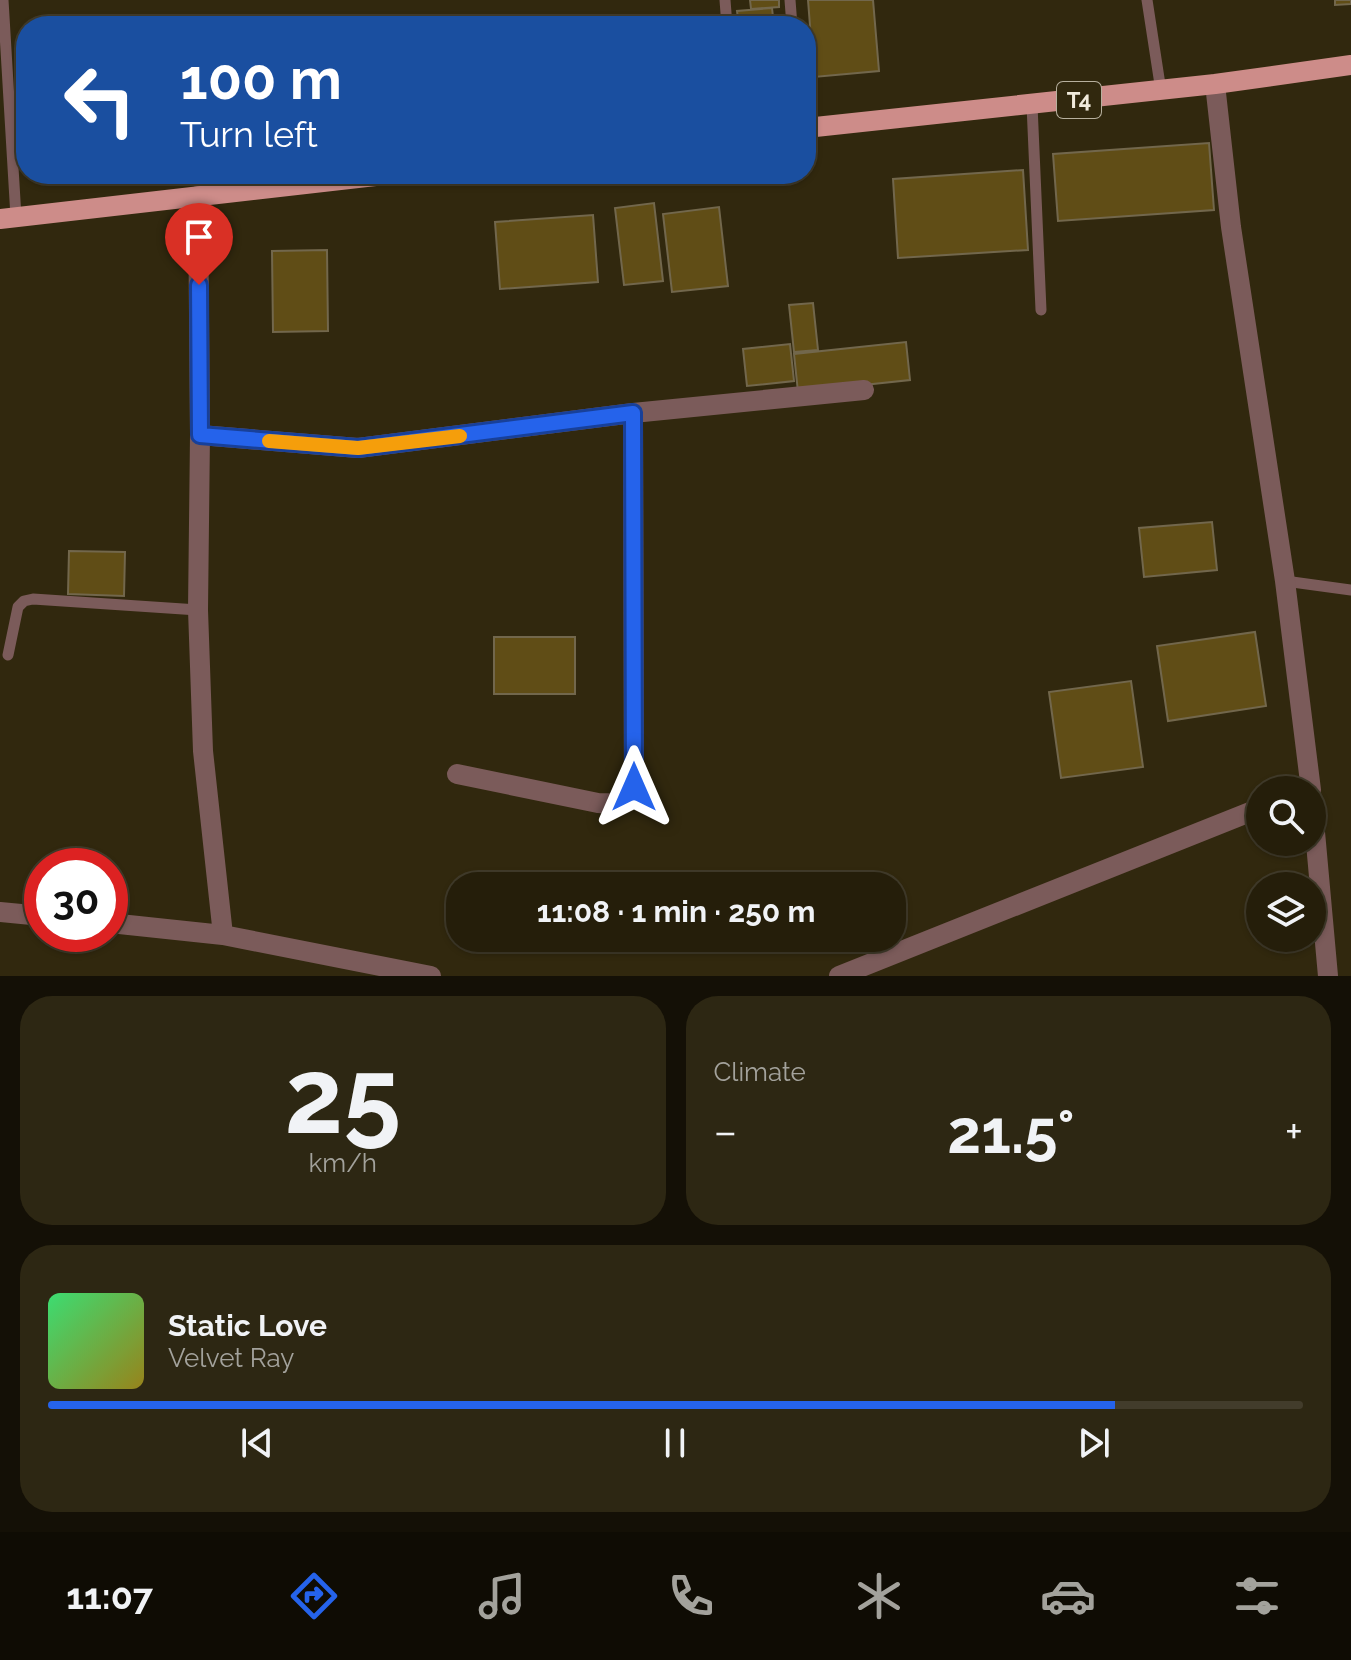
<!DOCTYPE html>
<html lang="en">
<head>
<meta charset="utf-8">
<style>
  :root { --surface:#251e0a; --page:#2d2713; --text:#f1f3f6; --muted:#a3a29c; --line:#423c2b; --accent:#2563eb }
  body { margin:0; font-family:Raleway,sans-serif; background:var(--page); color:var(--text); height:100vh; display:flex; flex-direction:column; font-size:30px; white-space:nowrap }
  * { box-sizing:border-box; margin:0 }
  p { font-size:26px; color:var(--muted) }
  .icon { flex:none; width:44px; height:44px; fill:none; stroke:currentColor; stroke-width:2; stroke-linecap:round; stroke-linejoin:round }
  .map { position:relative; height:976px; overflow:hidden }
  .side { display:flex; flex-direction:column; gap:20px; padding:20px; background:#141006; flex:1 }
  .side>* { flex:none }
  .top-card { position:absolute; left:16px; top:16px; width:800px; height:168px; border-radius:32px; box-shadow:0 2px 6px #0004,0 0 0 2px var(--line); background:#1a4fa0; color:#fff; overflow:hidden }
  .tools { position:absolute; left:1246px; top:776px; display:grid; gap:16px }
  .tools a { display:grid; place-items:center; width:80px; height:80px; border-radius:50%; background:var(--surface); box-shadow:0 2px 6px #0004,0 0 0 2px var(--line); font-size:40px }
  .speed { position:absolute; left:24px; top:848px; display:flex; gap:16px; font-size:40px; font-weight:700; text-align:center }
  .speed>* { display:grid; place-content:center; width:104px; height:104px; border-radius:50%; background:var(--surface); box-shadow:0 2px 6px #0004,0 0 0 2px var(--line); line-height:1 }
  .speed .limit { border:12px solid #d22; background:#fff; color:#111 }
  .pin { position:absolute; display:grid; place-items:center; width:68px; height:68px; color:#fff; margin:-82px -34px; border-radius:50% 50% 50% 0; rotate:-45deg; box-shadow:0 0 8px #0007 }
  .pin .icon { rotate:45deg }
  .me { position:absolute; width:88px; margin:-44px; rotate:0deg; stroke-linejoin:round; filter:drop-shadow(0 0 6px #0008) }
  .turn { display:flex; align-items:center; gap:28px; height:168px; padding:0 32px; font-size:36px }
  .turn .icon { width:104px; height:104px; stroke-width:2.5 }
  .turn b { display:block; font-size:56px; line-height:68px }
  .big { font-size:60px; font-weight:700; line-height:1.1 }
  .side .card { flex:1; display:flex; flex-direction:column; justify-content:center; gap:12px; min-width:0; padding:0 28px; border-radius:32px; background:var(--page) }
  .side .dial { align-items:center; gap:0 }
  .dial b { font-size:104px; line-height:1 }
  .song { display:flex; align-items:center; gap:24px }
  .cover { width:96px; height:96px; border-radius:12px; background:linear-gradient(135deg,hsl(140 70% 55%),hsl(50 70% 35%)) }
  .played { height:8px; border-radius:4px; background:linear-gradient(90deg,var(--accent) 85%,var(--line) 85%) }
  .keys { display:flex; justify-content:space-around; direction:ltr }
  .heat { display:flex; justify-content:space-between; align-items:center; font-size:44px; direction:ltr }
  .side .tiles { flex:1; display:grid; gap:20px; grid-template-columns:1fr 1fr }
  .card:last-child { grid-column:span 2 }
  .trip { position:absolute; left:446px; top:872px; width:460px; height:80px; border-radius:32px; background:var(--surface); box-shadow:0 2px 6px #0004,0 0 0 2px var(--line); font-weight:700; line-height:80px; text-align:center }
  .menu { display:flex; height:128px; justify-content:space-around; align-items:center; background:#0f0c04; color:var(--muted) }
  .menu .icon { width:56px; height:56px }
  .menu .on { color:var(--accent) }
  .menu b { font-size:36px; color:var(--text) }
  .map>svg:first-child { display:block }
  .building { fill:#604d16; stroke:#72674c; stroke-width:2 }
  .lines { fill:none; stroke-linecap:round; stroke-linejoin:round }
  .lane { stroke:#7b5b5a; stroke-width:11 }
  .street { stroke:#7b5b5a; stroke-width:20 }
  .primary { stroke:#cd8c89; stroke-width:20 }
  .route-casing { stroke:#184099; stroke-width:20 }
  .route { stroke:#2563eb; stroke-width:14 }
  .slow { stroke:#f59e0b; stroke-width:14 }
  .labels { text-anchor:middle; stroke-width:8; stroke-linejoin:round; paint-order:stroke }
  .shield { fill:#31280e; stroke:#b7b09e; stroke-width:2 }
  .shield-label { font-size:22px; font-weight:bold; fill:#f0eadb }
</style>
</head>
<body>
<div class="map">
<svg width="1351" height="976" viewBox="0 0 1351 976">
  <rect width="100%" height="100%" fill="#31280e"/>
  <!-- building -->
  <path class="building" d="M750,0H779V7L751,9Z
    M808,0H873L879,71L814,77Z
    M1335,0H1351V4L1335,5Z
    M772,8L774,26H739L737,11Z
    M1209,143L1214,210L1058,221L1053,154Z
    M1023,170L1028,250L898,258L893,179Z
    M654,203L663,281L624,285L615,208Z
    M719,207L728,286L672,292L663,214Z
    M593,215L598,282L500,289L495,222Z
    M327,250L328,331L273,332L272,251Z
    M813,303L818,350L794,352L789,305Z
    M906,342L910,380L798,392L794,354Z
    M790,344L794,381L747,386L743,349Z
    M1212,522L1217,570L1144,577L1139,528Z
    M69,551L125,552L124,596L68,594Z
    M1255,632L1266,706L1168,721L1157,646Z
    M494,637H575V694H494Z
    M1131,681L1143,767L1061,778L1049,692Z"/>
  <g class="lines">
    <!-- lane -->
    <path class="lane" d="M3,0L16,217
      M725,0L727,26
      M790,0L792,26
      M1147,0L1161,91
      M1032,105L1041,310
      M1285,581L1351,590
      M8,655L18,607L24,601L33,599L198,610"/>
    <!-- street -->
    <path class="street" d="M1215,84L1231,227L1285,581L1311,790
      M198,196L200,435L198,610L203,751L223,935
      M200,435L358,448L633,413L864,390
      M457,774L598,803C618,804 622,803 634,787L633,413
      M1312,799L1328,976
      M0,912L42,916
      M110,923L223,935L431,976
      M839,976L1260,808"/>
    <!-- primary -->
    <path class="primary" d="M806,128L1215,84L1351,65
      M0,219L393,174"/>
  </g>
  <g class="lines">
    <defs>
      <path id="route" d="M199,285L200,435L358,448L633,413L634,787"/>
    </defs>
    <!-- route casing -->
    <use href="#route" class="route-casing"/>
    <!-- route -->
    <use href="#route" class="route"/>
    <!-- slow -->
    <path class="slow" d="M269,441L358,448L460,436"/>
  </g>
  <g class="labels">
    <!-- shield labels -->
    <rect class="shield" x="1057" y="82" width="44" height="36" rx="6"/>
    <g class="shield-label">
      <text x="1079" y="108">T4</text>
    </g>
  </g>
</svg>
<div class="tools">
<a><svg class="icon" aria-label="search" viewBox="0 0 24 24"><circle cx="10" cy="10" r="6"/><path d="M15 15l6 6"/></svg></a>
<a><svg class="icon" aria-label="layers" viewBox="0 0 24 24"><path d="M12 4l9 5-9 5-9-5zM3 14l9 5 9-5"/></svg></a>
</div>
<div class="speed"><div class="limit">30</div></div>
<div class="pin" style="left:199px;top:285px;background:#d93025"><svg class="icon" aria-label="arrive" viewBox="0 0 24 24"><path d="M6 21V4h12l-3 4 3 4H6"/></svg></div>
<svg class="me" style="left:634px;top:787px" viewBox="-20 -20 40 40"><path d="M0-17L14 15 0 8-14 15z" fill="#2563eb" stroke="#fff" stroke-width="4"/></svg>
<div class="trip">11:08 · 1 min · 250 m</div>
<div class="top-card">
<div class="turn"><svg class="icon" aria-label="left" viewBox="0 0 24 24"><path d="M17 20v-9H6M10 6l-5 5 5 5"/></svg><div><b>100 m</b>Turn left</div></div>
</div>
</div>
<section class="side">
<div class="tiles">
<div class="card dial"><b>25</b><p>km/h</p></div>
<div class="card"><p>Climate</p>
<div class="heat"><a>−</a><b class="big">21.5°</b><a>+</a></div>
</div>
<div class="card">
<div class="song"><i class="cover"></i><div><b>Static Love</b><p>Velvet Ray</p></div></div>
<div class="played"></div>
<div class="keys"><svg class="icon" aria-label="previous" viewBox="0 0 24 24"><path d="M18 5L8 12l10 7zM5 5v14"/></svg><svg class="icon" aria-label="pause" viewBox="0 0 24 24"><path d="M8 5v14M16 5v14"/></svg><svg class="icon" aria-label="next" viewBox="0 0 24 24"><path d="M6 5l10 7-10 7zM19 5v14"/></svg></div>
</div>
</div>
</section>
<nav class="menu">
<b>11:07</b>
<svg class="icon on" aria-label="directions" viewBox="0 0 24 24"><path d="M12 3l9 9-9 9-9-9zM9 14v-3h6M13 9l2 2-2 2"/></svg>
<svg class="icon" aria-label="music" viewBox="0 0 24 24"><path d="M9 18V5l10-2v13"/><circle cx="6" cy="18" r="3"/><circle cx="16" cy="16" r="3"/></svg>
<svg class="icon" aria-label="phone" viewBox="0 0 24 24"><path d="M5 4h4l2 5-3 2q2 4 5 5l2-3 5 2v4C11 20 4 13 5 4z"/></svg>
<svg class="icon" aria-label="climate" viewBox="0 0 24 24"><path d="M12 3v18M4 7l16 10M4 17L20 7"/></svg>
<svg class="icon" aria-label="car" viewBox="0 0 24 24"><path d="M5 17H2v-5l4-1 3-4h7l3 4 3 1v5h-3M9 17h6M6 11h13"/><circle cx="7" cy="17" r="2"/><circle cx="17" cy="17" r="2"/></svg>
<svg class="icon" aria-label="filters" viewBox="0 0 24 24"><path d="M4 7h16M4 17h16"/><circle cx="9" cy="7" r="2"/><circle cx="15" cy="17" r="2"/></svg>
</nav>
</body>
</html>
